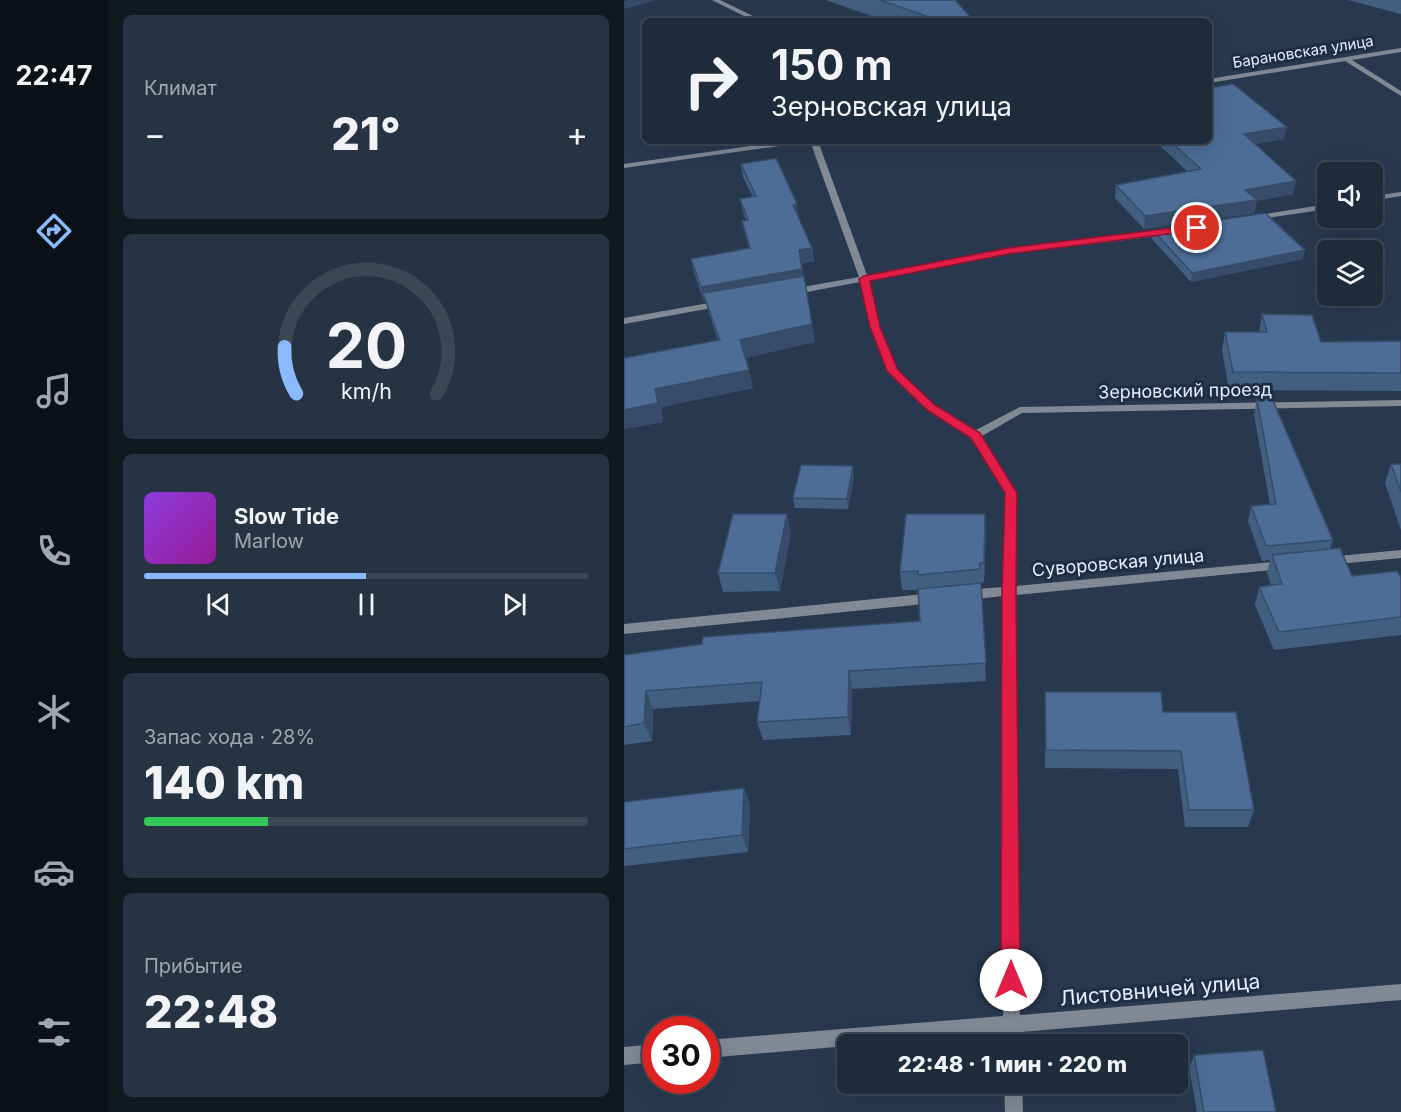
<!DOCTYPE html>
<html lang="ru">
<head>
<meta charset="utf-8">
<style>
  :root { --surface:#1e2b3b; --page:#263342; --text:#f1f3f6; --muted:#a1a7af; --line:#3c4755; --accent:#88bafc }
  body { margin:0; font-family:Inter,sans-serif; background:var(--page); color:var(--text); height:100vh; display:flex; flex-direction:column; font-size:22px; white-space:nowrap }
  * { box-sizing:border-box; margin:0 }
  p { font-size:20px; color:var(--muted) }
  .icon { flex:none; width:33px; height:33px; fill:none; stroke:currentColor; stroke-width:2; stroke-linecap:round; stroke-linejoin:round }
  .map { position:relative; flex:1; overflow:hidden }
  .sheet { display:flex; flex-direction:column; gap:15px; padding:15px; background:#101820; width:516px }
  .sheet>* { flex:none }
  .top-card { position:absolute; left:18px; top:18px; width:570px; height:126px; border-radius:9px; box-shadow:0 6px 24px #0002,0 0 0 2px var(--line); background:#1e2b3b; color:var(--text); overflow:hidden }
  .tools { position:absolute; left:693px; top:162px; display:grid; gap:12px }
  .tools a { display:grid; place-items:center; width:66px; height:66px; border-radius:9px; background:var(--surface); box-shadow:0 6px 24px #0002,0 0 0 2px var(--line); font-size:30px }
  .speed { position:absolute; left:18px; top:1016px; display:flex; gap:12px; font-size:30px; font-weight:700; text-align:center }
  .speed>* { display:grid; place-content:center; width:78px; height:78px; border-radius:50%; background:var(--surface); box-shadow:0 6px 24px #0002,0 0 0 2px var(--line); line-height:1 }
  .speed .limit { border:9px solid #d22; background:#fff; color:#111 }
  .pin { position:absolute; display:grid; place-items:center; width:51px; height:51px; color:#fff; margin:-26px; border:3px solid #fff; border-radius:50%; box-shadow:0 2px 6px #0007 }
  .me { position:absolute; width:66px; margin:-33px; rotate:0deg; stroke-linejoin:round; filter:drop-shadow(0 0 4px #0008) }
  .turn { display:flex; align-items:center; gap:21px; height:126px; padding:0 30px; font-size:27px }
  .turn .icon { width:78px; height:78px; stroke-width:2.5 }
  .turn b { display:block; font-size:42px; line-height:51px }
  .big { font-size:45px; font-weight:800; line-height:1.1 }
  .sheet .card { flex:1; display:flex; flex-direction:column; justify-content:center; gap:9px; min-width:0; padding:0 21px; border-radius:9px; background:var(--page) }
  .sheet .dial { align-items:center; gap:0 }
  .dial svg { height:156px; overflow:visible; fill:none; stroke:var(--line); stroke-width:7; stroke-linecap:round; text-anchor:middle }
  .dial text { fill:var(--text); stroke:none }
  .song { display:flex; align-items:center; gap:18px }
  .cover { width:72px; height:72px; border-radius:9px; background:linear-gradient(135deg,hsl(270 70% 55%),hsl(300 70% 35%)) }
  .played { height:6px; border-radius:3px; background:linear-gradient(90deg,var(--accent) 50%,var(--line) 50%) }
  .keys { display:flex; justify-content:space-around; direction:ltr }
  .heat { display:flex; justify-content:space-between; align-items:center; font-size:33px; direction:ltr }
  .charge { height:9px; border-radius:4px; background:linear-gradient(90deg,#34c759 28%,var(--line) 0) }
  .trip { position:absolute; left:213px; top:1034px; width:351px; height:60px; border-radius:9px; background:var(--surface); box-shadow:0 6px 24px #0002,0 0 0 2px var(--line); font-weight:800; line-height:60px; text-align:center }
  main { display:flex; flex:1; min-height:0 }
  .menu { display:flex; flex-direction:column; width:108px; justify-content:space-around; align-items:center; background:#0c1118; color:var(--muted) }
  .menu .icon { width:42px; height:42px }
  .menu .current { color:var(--accent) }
  .menu b { font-size:27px; color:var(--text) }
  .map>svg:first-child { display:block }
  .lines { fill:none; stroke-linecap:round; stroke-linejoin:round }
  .minor { fill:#808994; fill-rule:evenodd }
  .wall { fill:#425e81 }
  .shaded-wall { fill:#364c69 }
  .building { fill:#4d6d96; stroke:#364c69; stroke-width:1.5 }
  .route { fill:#e11d48; stroke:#92132f; stroke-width:1.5 }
  .labels { text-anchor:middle; stroke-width:6; stroke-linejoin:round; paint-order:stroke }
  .far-street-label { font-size:15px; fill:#e4effd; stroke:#1e2e44 }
  .street-label { font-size:18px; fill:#e4effd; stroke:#1e2e44 }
  .near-street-label { font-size:21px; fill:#e4effd; stroke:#1e2e44 }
</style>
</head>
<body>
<main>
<nav class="menu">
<b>22:47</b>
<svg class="icon current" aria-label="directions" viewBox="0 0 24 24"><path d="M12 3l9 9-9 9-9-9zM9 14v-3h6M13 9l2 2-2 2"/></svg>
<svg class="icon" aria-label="music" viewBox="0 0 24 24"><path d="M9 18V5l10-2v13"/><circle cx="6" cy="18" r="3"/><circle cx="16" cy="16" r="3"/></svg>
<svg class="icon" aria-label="phone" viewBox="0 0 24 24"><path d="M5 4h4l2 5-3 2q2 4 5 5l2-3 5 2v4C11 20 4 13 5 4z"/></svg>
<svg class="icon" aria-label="climate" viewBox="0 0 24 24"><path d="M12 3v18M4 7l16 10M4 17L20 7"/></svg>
<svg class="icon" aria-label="car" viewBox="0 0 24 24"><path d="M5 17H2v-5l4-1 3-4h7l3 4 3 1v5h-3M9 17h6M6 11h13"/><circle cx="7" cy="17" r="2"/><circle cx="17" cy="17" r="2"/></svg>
<svg class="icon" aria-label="filters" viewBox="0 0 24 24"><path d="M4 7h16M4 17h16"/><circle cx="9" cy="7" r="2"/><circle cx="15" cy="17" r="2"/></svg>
</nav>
<section class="sheet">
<div class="card"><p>Климат</p>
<div class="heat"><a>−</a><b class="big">21°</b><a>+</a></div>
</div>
<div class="card dial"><svg viewBox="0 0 100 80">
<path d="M14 69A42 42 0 1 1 86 69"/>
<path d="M14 69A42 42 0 0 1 8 45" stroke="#88bafc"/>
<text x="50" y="56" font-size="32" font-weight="700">20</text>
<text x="50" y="72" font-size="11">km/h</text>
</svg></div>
<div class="card">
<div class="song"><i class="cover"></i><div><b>Slow Tide</b><p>Marlow</p></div></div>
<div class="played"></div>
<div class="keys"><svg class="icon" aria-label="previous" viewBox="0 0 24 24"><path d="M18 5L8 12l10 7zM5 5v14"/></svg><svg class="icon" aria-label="pause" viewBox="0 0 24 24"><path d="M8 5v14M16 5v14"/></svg><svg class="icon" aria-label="next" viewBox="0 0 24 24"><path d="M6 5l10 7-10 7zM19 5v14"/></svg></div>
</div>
<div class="card"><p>Запас хода · 28%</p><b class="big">140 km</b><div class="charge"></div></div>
<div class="card"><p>Прибытие</p><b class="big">22:48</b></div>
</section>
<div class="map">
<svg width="777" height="1112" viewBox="0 0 777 1112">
  <rect width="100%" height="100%" fill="#28394f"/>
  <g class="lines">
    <!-- minor -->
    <path class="minor" d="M88,0H96L129,16L156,21L126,19Z
      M777,48V52L728,60L777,91V96L721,61L585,83V79Z
      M160,141H180L176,143L0,168V164Z
      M186,141H194L243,275L384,248L543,229L547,232L543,235L384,254L245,280L256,327L273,370L311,406L352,430L396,407L777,400V406L398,413L358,436L393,493L391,586L659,561L665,565L659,569L391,595L396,1015L777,984V1000L397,1032V1044H379V1033L248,1044H224V1046L82,1058V1040L379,1016V596L342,600L338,598L336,595L338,592L342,590L379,587L381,493L348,437L303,410L264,371L246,327L236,282L167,295L162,292L167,289L235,277Z
      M777,192V196L748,201V196Z
      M704,204V209L629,220L625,218L629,216Z
      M96,301L99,302V306L0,324V318Z
      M777,550V558L704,565L698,561L704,557Z
      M310,593L314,595L316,598L314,601L310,603L0,634V624Z
      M32,1044V1062L0,1065V1047Z
      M380,1083H398L399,1112H381Z"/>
  </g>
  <!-- wall -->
  <path class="wall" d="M202,0H331L350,21H261Z
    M724,0H777V14Z
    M660,139L631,144L672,181L669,194L633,201L630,213L520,229L491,198L492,185L564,172L531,141H585Z
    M117,164L175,218H174L188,248L190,261L177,264L191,342L121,358L129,388L37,407L39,422L0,429V358L94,340L81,301H80L70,273L67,259L125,248L118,221L122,220L119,212L116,199L129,197L119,177Z
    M529,230L679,259L567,282L528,239Z
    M638,314L697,342L777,341V391L605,390L598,350L601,332H635Z
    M633,399L709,540L706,549L728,576L777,577V635L650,650L631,605L635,587L647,585L643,573L646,560L638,561L624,521L627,506L646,505L630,414Z
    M767,464H777V530L761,483Z
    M229,466L230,476L224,509L171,508L169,498Z
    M167,532L156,591L99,592L94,573Z
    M362,532L360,582H357L362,681L228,689L227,735L139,740L133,722L136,701L29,709L28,741L0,745V655L296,621L295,590H278L276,572Z
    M421,692L539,712L630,810L624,827H561L554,769L421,768Z
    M120,788L126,805L124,852L0,866V802Z
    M570,1055L652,1112H573L565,1068Z"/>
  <!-- shaded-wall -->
  <path class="shaded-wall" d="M4,0H31L1,9L0,1Z
    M663,127L660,139L618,147L620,134Z
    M672,181L669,194L633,201L630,213L520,229L521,216L621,190Z
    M173,204L175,218L171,219L169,205Z
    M188,248L190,261L177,264L175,250Z
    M681,250L679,259L567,282L568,273Z
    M178,269L181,283L79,293L81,301H80L77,287Z
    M188,324L191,342L120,358L116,340Z
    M125,370L129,388L37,407L39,422L0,429V410L31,389Z
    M229,466L230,476L224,509L223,499Z
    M163,514L167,532L156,591L151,573Z
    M361,514L362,532L360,582V563Z
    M225,671L228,689L227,735L224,717Z
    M22,691L29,709L28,741L20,723Z
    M120,788L126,805L124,852L118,835Z"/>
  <!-- building -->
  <path class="building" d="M256,0H331L350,21H316Z
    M609,84L663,127L620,134L672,181L621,190L633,200L521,216L492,185L577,169L546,141H585V88Z
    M152,158L173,204L169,205L188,248L175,250L178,269L77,287L67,259L126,248L118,221L124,220L116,199L132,196L117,164Z
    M641,213L681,250L568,273L529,230Z
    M180,276L188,324L116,340L125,370L31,389L34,403L0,410V358L96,340L79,293Z
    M638,314L688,315L697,342L777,341V373L609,372L601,332H643Z
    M647,396L709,540L642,546L627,506L652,504L633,399Z
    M767,464H777V492Z
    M177,465L229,466L223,499L169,498Z
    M109,514H163L151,573H94Z
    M282,514H361L360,563H356V569L294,575V571L276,572Z
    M716,548L728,576L773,571L777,577V617L655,632L635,587L658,584L648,555Z
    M357,583L362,663L225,671L224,717L133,722L138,682L22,691L20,723L0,727V655L78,644L79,637L296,621L294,589Z
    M421,692H537L539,712H612L630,810H565L557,751L422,750Z
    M120,788L118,835L0,849V802Z
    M639,1050L652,1112H580L570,1055Z"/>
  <!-- route -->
  <path class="route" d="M573,225L576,226V230L384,254L246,281L256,327L274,370L311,405L356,433L393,493L392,591L396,980L393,986L387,989L380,986L377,980L378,591L381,493L347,438L303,410L263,371L246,327L235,279L240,276L384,248Z"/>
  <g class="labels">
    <!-- far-street labels -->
    <g class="far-street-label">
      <text transform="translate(679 52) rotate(-9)" y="5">Барановская улица</text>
    </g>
    <!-- street labels -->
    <g class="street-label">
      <text transform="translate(561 391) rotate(-1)" y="6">Зерновский проезд</text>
      <text transform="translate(494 563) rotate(-5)" y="6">Суворовская улица</text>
    </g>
    <!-- near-street labels -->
    <g class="near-street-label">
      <text transform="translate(536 990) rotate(-5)" y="7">Листовничей улица</text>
    </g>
  </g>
</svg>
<div class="tools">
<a><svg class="icon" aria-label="sound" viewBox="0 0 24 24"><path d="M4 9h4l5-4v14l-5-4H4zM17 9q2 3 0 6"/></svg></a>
<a><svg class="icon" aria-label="layers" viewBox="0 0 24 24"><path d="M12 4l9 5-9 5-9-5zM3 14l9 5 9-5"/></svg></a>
</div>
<div class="speed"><div class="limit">30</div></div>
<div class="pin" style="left:573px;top:228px;background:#d93025"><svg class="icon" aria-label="arrive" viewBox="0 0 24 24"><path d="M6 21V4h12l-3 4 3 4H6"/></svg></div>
<svg class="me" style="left:387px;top:980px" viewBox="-20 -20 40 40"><circle r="19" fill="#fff"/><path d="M0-13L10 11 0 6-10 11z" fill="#e11d48"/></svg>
<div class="trip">22:48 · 1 мин · 220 m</div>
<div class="top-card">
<div class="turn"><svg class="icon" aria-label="right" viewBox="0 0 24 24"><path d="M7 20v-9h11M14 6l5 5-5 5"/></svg><div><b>150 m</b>Зерновская улица</div></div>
</div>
</div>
</main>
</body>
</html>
